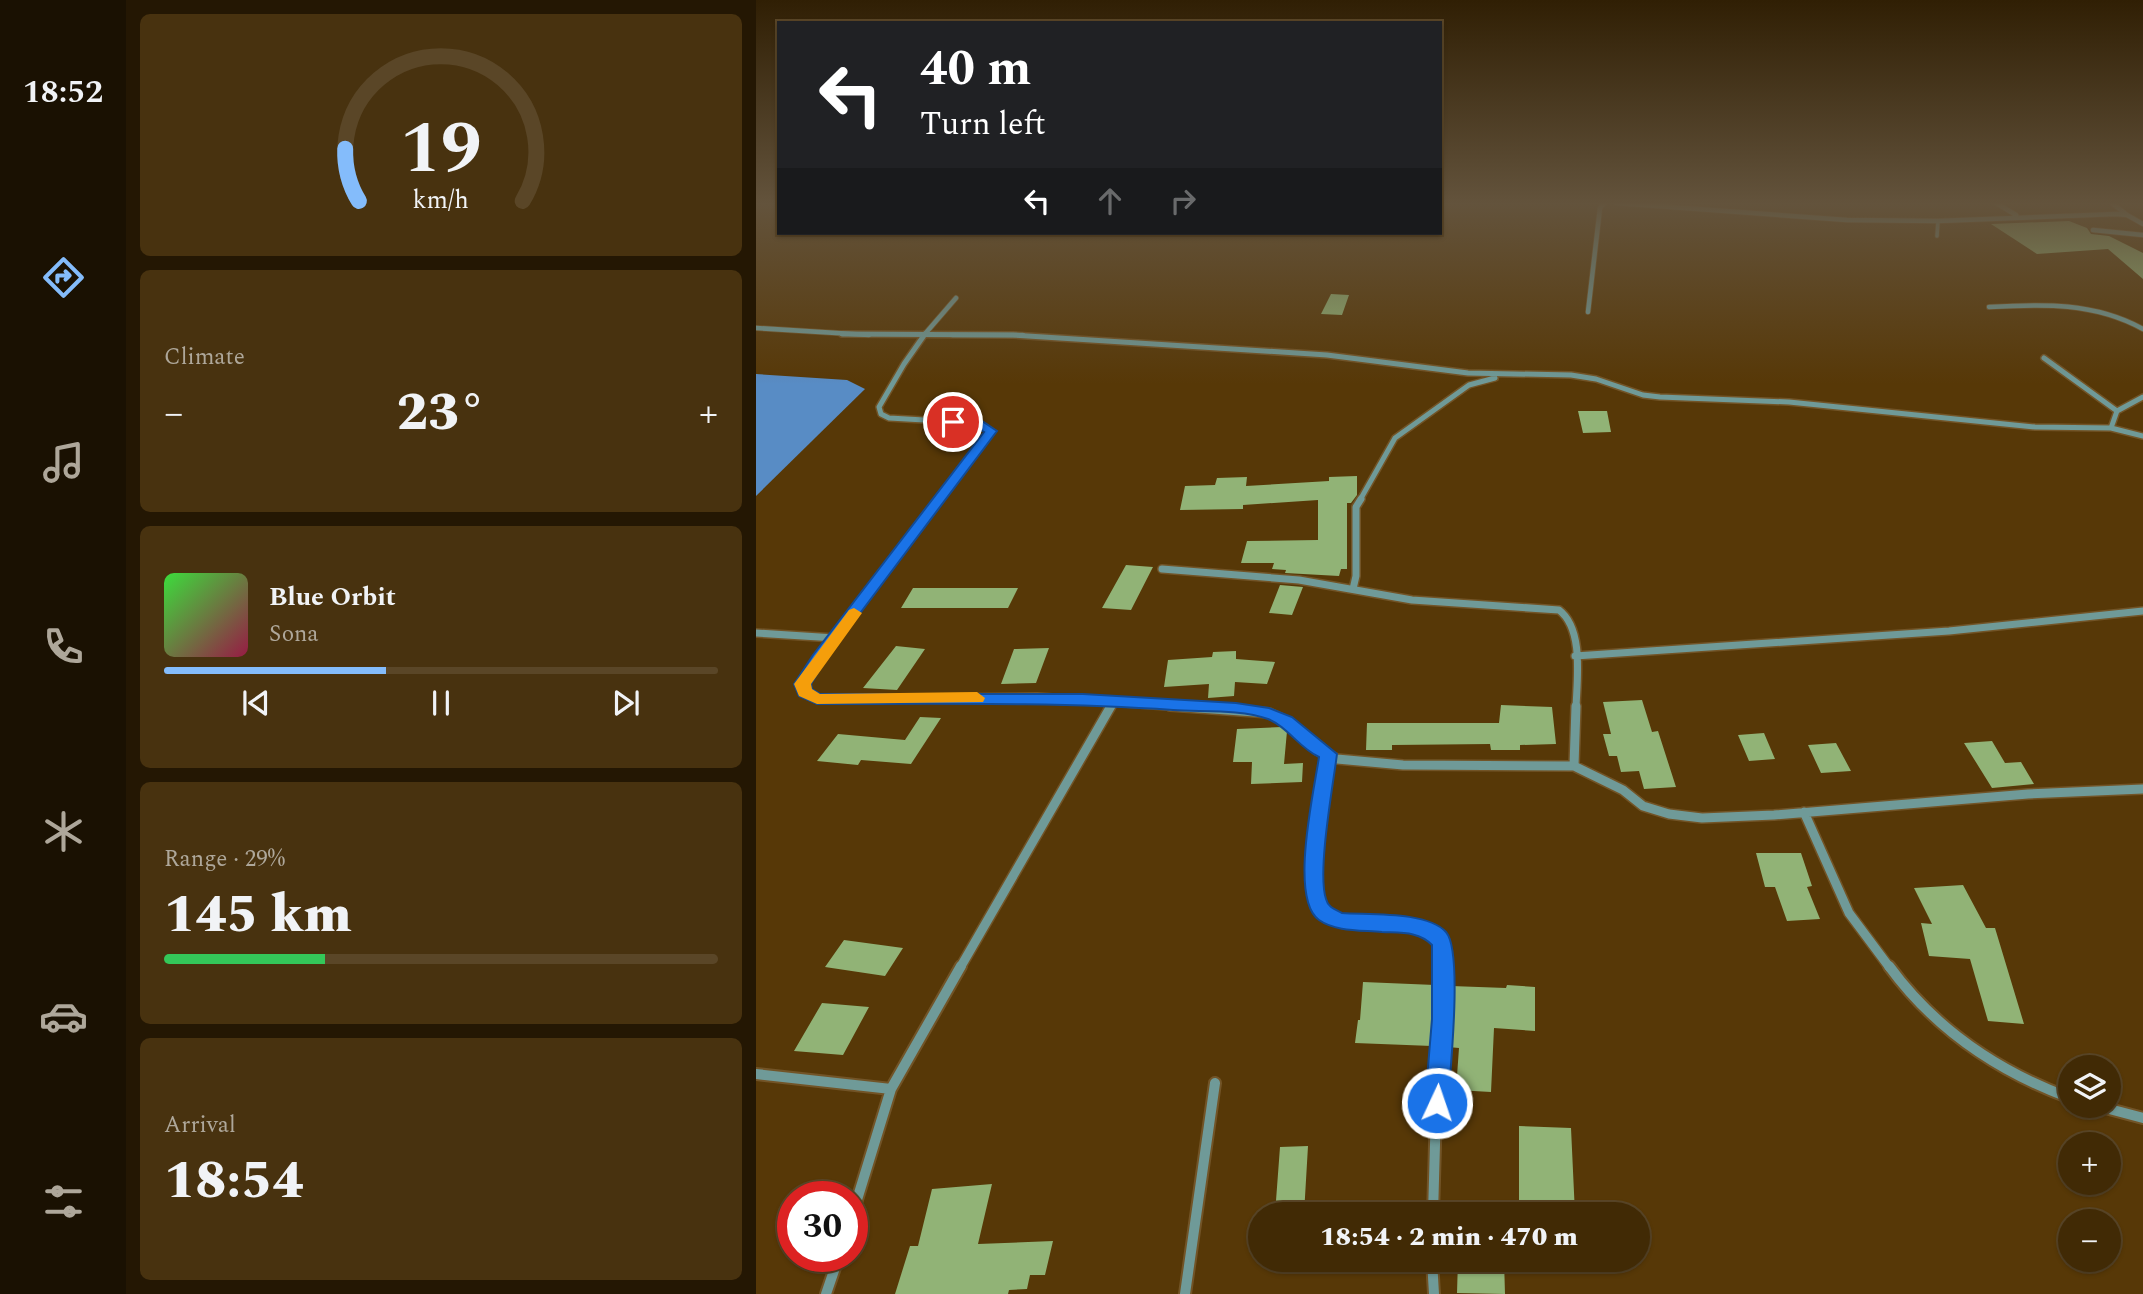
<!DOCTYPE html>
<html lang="en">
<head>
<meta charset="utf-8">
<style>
  :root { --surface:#412a05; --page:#48320f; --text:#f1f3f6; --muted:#aea79a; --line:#5a4627; --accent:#84bcfb }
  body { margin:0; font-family:Spectral,serif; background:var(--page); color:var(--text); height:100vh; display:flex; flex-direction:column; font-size:26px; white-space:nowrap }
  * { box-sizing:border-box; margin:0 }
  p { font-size:23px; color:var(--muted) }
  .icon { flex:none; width:38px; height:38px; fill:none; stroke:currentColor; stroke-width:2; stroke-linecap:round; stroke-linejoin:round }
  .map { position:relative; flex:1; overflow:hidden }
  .panel { display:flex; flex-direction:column; gap:14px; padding:14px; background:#241703; width:630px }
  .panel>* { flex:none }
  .hud { position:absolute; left:21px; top:21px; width:665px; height:214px; border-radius:0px; box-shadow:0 2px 5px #0004,0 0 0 2px var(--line); background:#202124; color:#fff; overflow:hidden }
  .fabs { position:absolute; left:1302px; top:1055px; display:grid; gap:14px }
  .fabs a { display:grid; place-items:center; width:63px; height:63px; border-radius:50%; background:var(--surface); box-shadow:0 2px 5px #0004,0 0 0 2px var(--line); font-size:35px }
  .speed { position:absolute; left:21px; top:1181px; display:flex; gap:14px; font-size:35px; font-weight:700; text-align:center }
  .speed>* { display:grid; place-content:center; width:91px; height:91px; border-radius:50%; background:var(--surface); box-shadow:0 2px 5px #0004,0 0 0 2px var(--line); line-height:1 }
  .speed .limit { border:10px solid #d22; background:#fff; color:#111 }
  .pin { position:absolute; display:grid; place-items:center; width:60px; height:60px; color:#fff; margin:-30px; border:4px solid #fff; border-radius:50%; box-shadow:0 2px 7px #0007 }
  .me { position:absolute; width:77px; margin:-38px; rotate:3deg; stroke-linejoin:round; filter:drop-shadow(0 0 5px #0008) }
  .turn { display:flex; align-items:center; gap:24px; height:147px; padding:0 28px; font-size:32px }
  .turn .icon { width:91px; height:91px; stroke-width:2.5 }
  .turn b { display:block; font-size:49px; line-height:60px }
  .lanes { display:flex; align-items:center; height:66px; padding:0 28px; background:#0003; justify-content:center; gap:35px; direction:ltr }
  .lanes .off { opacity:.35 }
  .big { font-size:52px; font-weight:800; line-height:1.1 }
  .panel .widget { flex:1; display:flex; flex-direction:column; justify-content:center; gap:10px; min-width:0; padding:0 24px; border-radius:10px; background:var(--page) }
  .panel .dial { align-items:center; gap:0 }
  .dial svg { height:182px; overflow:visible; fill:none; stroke:var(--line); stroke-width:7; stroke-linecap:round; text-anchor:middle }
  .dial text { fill:var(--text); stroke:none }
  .song { display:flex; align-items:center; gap:21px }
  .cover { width:84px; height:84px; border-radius:10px; background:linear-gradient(135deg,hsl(120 70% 55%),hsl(340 70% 35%)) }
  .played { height:7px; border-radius:4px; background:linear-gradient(90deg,var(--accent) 40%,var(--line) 40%) }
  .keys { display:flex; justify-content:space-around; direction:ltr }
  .heat { display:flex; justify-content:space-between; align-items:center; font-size:38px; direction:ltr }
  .charge { height:10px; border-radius:5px; background:linear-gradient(90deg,#34c759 29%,var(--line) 0) }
  .trip { position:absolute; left:492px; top:1202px; width:402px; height:70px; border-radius:35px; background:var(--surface); box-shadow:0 2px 5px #0004,0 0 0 2px var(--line); font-weight:800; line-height:70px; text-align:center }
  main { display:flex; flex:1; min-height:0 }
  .tab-bar { display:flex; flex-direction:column; width:126px; justify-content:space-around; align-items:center; background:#1a1102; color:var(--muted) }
  .tab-bar .icon { width:49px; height:49px }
  .tab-bar .on { color:var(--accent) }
  .tab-bar b { font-size:32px; color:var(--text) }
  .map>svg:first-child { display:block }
  .water { fill:#588cc5 }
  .building { fill:#91b376 }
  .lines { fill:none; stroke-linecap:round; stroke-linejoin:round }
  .service-casing { stroke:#725427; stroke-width:5 }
  .minor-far4-casing { stroke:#725427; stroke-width:6 }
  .minor-far3-casing { stroke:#725427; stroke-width:8 }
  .minor-far2-casing { stroke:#725427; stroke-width:10 }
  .minor-far1-casing { stroke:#725427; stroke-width:12 }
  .minor-casing { stroke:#725427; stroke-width:14 }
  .service { stroke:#6f9a98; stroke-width:3.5 }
  .minor-far4 { stroke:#6f9a98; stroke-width:4.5 }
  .minor-far3 { stroke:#6f9a98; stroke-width:5 }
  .minor-far2 { stroke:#6f9a98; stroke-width:7 }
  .minor-far1 { stroke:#6f9a98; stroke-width:9 }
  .minor { stroke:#6f9a98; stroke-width:10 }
  .route { fill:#1a73e8; stroke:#114b97; stroke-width:2 }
  .slow { fill:#f59e0b }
</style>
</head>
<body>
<main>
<nav class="tab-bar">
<b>18:52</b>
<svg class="icon on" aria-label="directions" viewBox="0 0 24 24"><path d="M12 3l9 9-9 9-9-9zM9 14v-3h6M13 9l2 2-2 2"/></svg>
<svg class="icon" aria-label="music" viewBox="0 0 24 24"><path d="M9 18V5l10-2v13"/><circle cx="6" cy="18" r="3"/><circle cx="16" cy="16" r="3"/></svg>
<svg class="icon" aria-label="phone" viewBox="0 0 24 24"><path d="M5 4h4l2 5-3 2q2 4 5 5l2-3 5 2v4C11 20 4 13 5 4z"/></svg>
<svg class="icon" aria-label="climate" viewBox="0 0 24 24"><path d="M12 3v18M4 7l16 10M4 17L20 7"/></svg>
<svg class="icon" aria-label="car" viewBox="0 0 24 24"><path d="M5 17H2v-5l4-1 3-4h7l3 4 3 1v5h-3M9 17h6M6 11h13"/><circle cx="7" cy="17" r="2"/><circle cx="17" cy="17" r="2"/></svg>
<svg class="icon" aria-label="filters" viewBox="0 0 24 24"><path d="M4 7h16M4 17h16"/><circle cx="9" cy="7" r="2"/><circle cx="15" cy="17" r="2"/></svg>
</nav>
<section class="panel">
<div class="widget dial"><svg viewBox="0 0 100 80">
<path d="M14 69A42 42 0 1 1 86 69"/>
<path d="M14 69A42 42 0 0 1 8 46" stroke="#84bcfb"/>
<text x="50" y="56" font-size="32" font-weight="700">19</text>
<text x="50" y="72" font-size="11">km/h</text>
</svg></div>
<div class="widget"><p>Climate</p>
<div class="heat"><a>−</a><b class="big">23°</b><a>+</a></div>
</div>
<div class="widget">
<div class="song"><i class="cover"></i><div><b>Blue Orbit</b><p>Sona</p></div></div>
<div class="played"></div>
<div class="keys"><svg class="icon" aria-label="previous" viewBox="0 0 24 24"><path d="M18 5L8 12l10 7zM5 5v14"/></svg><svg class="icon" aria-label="pause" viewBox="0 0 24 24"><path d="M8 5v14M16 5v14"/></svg><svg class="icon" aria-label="next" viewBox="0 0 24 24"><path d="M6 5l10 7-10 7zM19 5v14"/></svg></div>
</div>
<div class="widget"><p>Range · 29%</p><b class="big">145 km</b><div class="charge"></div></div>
<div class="widget"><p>Arrival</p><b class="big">18:54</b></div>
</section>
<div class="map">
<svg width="1387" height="1294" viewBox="0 0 1387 1294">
  <rect width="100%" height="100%" fill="#573807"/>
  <!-- water -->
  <path class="water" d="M0,374L91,380L109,389L0,496Z"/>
  <!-- building -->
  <path class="building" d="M1313,221L1331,228L1335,234L1353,236L1387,253V279L1352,249L1281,254L1235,224Z
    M575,294L593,295L586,315L565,314Z
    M822,411H851L855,432L827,433Z
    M601,476V495L595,503H591V569H585L583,576L529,573L530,570L516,569L518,563H485L491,541L562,540V500L487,505V509L424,510L429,486L459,485L461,478L491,477L490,486L573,481V477Z
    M370,565L397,567L375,610L346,608Z
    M524,585L547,587L536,615L513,613Z
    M157,588H262L252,608H145Z
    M140,646L169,649L141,690L107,688Z
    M293,648L280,683L245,684L258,649Z
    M480,651V659L519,662L511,684L479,682L478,696L452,698L453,684L408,687L412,660L456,657L457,652Z
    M886,700L896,732L902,731L920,787L888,789L883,771L865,772L861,756H853L847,734H855L847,702Z
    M745,705L796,707L800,744L764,745V750H735L734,744L636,745V750H610L611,723H743Z
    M164,717L185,718L155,764L105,760L102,765L61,761L82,734L149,740Z
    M526,727L531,731L528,764L547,763L546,782L495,784L496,762H477L481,729Z
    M1008,733L1019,759L993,761L982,735Z
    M1236,741L1249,763L1265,762L1278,784L1236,788L1208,743Z
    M1080,743L1095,771L1065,773L1052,745Z
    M1000,853H1045L1056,886L1051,887L1064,919L1031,921L1019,887H1009Z
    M1207,885L1230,928H1239L1268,1024L1232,1021L1214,959L1173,956L1165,923L1176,924L1158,888Z
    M88,940L147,948L129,976L69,967Z
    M607,982L679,985L676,1046L599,1043L602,1020H604Z
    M751,985L779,987V1031L738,1028L735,1092L700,1090L703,1048L692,1047L695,986L750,988Z
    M66,1003L113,1007L87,1055L38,1051Z
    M763,1126L815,1128L819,1214H763Z
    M552,1146L548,1214H519L524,1147Z
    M236,1184L222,1244L297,1241L289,1275H274L271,1289L253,1290L252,1294H139L154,1246H162L176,1189Z
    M702,1260H748L749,1294L701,1293Z"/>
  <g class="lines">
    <defs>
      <path id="service" d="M1181,236L1182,221"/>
      <path id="minor-far4" d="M860,203L1091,220L1182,221L1360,214L1371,215L1387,224
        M1240,203L1260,215
        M1356,203L1371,215
        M1337,230L1387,235
        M1233,307C1287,304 1338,302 1387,329
        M832,312L844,208L848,203
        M0,328L113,335
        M168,335L200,298
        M196,335H267"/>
      <path id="minor-far3" d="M86,334L257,335L571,355L712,373L815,375L840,379L887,395L904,397L1033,402L1279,427L1355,428L1361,411L1387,397
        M169,334L148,364L123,407L125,414L133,418L221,423L235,431L182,500
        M1288,358L1361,411
        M1355,428L1387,436
        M604,500L639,438L713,385L739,378"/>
      <path id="minor-far2" d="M184,499L63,658L46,684L49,692L61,699L281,697L357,702L354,708
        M406,569L543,580L656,600L803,610C828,629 821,679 820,708
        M597,589L600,576V507L605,499
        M0,633L79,638
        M819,656L1193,631L1387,611
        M357,702L438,708"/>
      <path id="minor-far1" d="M414,706L513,713L530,721L561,750L581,759L647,765L818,766L867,790L887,806L913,814L946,818L1018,815L1272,794L1387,789
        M572,755C567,787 542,893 570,914C585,924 606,923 623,923C649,923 669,925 687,945V968
        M818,766L820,706
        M1048,812L1093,913L1134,968
        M204,968L355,706"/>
      <path id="minor" d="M1133,966C1179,1029 1241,1071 1314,1098
        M0,1074L135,1089
        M1342,1106L1387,1118
        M677,1214L681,1075L687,1019V966
        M96,1216L135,1089L205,966
        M676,1260L678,1294
        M70,1294L83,1256
        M429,1294L459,1083"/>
    </defs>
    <!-- service casing -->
    <use href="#service" class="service-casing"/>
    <!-- minor-far4 casing -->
    <use href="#minor-far4" class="minor-far4-casing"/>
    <!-- minor-far3 casing -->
    <use href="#minor-far3" class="minor-far3-casing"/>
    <!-- minor-far2 casing -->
    <use href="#minor-far2" class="minor-far2-casing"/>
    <!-- minor-far1 casing -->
    <use href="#minor-far1" class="minor-far1-casing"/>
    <!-- minor casing -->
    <use href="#minor" class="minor-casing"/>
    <!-- service -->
    <use href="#service" class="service"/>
    <!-- minor-far4 -->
    <use href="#minor-far4" class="minor-far4"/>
    <!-- minor-far3 -->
    <use href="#minor-far3" class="minor-far3"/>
    <!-- minor-far2 -->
    <use href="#minor-far2" class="minor-far2"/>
    <!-- minor-far1 -->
    <use href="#minor-far1" class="minor-far1"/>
    <!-- minor -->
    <use href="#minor" class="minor"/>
  </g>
  <!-- sky -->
  <linearGradient id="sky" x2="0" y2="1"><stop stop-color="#301f04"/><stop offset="0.53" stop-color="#63533c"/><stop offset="1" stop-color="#63533c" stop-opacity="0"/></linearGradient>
  <rect width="1387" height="384" fill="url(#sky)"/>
  <!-- route -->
  <path class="route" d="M197,419L226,421L241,431L69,660L55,684L56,689L64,694H327L480,703L513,708L536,717L581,754C577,786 561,872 570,899C572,907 578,909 586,913C613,915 671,911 690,932C707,951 694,1073 692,1103L689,1110L681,1113L672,1110L669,1103L676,1019V945C663,931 644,933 626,932C606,930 580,932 563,920C533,899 558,791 563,757C543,748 532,727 512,719C485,709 446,712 417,710C298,702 180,704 61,704L43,696L38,684L57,655L228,432L219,427L192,425V420Z"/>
  <!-- slow -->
  <path class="slow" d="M98,608L106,613L55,684L56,689L64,694L221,692L229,698L227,702L61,704L43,696L38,684L93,610Z"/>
</svg>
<div class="fabs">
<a><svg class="icon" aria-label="layers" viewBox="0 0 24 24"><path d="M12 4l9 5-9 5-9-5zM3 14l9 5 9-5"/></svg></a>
<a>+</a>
<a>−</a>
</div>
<div class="speed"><div class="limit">30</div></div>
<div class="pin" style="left:197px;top:422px;background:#d93025"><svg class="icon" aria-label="arrive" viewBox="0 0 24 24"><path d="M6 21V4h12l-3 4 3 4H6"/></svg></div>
<svg class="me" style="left:681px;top:1103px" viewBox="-20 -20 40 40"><circle r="17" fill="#1a73e8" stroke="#fff" stroke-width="3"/><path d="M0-11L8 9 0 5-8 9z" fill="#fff"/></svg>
<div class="trip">18:54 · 2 min · 470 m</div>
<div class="hud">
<div class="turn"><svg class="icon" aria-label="left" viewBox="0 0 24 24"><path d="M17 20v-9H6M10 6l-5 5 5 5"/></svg><div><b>40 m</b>Turn left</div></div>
<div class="lanes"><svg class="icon" aria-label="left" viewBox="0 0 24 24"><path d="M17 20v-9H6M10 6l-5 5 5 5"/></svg><svg class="icon off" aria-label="ahead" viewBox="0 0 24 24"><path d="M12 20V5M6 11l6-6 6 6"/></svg><svg class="icon off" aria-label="right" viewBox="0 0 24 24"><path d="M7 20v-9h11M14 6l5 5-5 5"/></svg></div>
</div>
</div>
</main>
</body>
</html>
